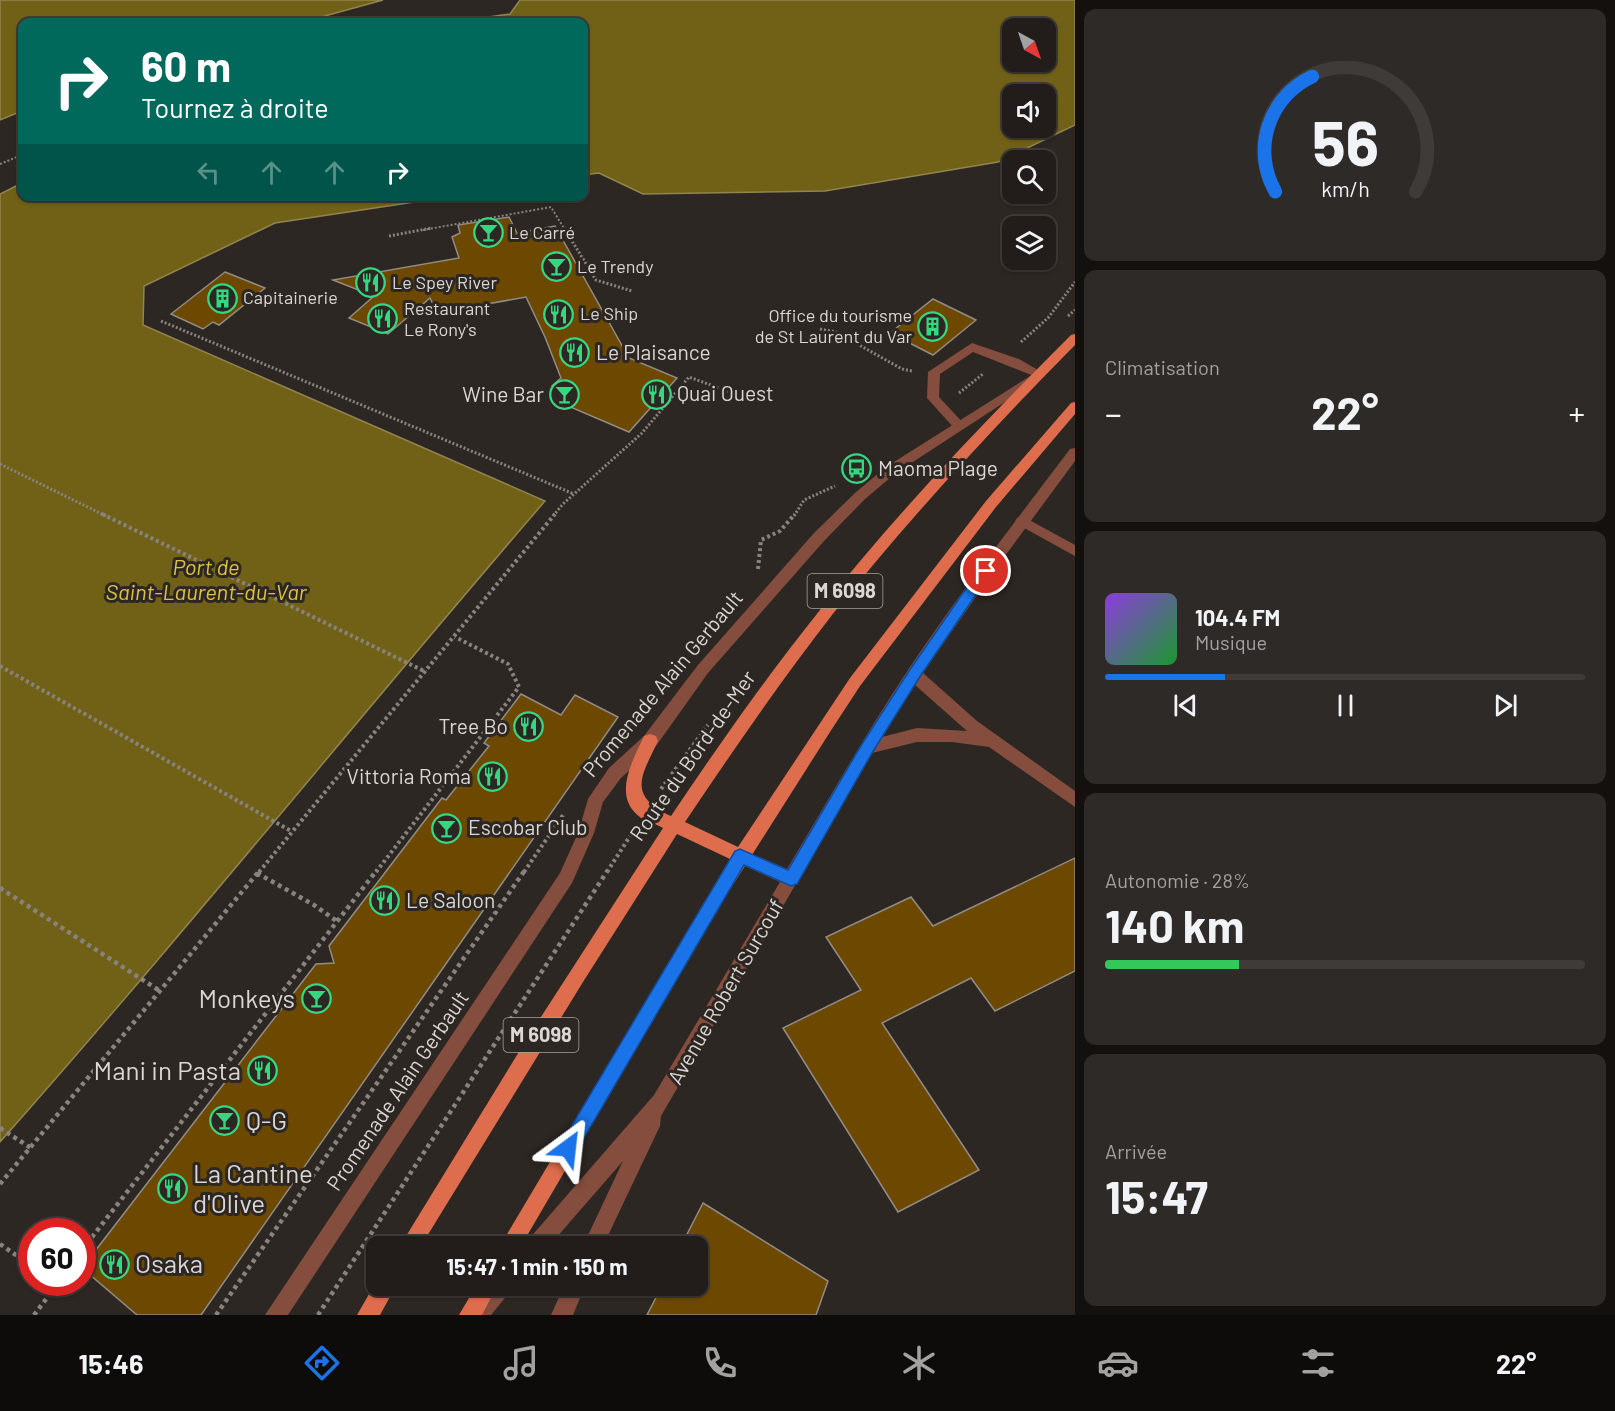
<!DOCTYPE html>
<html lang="fr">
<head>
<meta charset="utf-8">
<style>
  :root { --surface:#221d1a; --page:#2e2a27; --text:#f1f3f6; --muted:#a2a2a2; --line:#3f3b39; --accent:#1a73e8 }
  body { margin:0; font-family:Barlow,sans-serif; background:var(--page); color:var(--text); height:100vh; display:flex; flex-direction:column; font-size:22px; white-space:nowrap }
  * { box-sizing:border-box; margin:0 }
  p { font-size:20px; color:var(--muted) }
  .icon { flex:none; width:33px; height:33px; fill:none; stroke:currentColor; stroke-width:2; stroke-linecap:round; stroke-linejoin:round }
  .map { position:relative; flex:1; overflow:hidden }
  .details { display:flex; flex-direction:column; gap:9px; padding:9px; background:#13100e; width:540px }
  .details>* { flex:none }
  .hud { position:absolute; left:18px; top:18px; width:570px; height:183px; border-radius:12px; box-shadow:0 2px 4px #0004,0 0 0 2px var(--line); background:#00695c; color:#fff; overflow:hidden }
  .needle { width:39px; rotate:140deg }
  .fabs { position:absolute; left:1002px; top:18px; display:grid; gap:12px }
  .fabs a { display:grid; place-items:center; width:54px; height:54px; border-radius:12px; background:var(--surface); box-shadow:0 2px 4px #0004,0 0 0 2px var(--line); font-size:30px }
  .speed { position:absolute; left:18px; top:1218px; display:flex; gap:12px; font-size:30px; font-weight:700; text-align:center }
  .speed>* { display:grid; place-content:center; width:78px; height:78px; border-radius:50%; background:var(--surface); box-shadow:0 2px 4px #0004,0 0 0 2px var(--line); line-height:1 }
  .speed .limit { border:9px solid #d22; background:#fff; color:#111 }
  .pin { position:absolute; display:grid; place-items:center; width:51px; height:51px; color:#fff; margin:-26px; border:3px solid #fff; border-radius:50%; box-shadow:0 2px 6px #0007 }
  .me { position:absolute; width:66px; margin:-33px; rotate:30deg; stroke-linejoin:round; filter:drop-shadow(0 0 4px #0008) }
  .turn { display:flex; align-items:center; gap:21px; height:126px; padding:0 24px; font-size:27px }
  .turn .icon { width:78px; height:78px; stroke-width:2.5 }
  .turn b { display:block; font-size:42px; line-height:51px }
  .lanes { display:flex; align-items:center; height:57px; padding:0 24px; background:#0003; justify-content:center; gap:30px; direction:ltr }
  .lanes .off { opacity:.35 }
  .big { font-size:45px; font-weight:700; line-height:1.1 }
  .details .card { flex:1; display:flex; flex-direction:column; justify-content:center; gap:9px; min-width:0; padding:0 21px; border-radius:12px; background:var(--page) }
  .details .dial { align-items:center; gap:0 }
  .dial svg { height:156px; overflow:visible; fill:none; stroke:var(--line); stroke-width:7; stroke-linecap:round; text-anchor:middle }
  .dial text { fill:var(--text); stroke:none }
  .song { display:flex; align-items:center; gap:18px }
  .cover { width:72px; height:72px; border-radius:9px; background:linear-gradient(135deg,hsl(270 70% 55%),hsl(130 70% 35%)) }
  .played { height:6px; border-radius:3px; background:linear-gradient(90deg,var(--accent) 25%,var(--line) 25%) }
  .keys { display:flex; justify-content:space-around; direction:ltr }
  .heat { display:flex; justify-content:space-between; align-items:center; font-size:33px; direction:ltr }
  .charge { height:9px; border-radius:4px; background:linear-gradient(90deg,#34c759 28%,var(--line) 0) }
  .trip { position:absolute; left:366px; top:1236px; width:342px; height:60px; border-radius:12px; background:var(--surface); box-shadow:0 2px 4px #0004,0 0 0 2px var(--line); font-weight:700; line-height:60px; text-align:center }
  .dock { display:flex; height:96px; justify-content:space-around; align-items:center; background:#0e0c0a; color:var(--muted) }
  .dock .icon { width:42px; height:42px }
  .dock .on { color:var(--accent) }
  .dock b { font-size:27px; color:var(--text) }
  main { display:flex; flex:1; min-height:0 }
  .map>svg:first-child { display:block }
  .water { fill:#716117; stroke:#918450; stroke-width:1.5; fill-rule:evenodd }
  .building { fill:#6c4800; stroke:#918c85; stroke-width:1.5 }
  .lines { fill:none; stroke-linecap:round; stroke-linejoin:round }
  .path-far3 { stroke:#888380; stroke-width:2; stroke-dasharray:2 2; stroke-linecap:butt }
  .path-far2 { stroke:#888380; stroke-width:3; stroke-dasharray:2 2; stroke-linecap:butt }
  .path-far1 { stroke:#888380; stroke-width:4; stroke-dasharray:3 3; stroke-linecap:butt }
  .path { stroke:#888380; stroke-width:4.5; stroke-dasharray:4 4; stroke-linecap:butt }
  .service { fill:#844d3d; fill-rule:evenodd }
  .minor { fill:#844d3d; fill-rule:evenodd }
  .tertiary { fill:#844d3d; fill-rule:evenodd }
  .primary { fill:#dd6d4c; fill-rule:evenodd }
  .route { fill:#1a73e8; stroke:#114b97; stroke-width:1.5 }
  .labels { text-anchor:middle; stroke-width:6; stroke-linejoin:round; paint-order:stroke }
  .far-poi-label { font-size:18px; fill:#dbd7d4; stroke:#2d2723; text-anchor:start }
  .shield { fill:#2d2723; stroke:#a7a29f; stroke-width:1.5 }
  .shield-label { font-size:20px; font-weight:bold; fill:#dbd7d4 }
  .poi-label { font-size:21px; fill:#dbd7d4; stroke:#2d2723; text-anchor:start }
  .street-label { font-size:21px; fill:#dbd7d4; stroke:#2d2723 }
  .water-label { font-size:22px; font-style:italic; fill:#dfc243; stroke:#2d2723 }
  .near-poi-label { font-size:26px; fill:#dbd7d4; stroke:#2d2723; text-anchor:start }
</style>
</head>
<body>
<main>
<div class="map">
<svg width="1075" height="1315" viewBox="0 0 1075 1315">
  <rect width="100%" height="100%" fill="#2d2723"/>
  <!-- water -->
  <path class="water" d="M0,0H383L303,22H22V111L0,120Z
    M520,0H1075V125L1023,150L1041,160H1020L1012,156L998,162L825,191L643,194L599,173L584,175V22H452L510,14ZM1046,28V62H1012V28ZM1046,94V128H1012V94Z
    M22,183V196L448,197L275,223L144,286L143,325L545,501C362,713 186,932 0,1142V194Z"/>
  <!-- building -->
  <path class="building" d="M509,217L517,233L555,226L629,358L677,378L629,432L561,403L552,386L561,378L545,337L526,297L437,313L430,298L388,334L349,318L374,296L333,280L459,258L452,237L460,233L458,225Z
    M225,272L265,288L219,325L213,322L203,329L171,314Z
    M933,299L976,320L933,355L890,333Z
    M521,694L561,715L575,695L618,717L201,1315H137L82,1268L316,964L334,963L329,946L442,798L446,800L489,746L484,743Z
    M1075,858V971L995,1011L971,978L882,1023L979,1170L898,1212L783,1028L861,990L826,937L911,897L933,926Z
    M703,1203L828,1281L816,1315H647L662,1286H698V1246H681Z"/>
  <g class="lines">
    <!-- path-far3 -->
    <path class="path-far3" d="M0,164L22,155
      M423,230L551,207L565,230"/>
    <!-- path-far2 -->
    <path class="path-far2" d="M564,228L596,280L632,291
      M389,236L432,228
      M1068,316L1075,310
      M161,321L574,494
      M820,329L836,332L902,369L912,371
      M1021,342L1048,318L1075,282
      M959,393L983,374
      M0,464L106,516
      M553,516L563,504L642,433L689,377L730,392
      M794,516L804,500L835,486"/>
    <!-- path-far1 -->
    <path class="path-far1" d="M102,514L426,672
      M758,569L761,540L780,531L795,514
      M0,666L291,831
      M661,789L708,725
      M259,872L555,514
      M376,872L519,687L508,664L455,637
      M524,872L563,815
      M607,872L632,833"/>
    <!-- path -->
    <path class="path" d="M257,873L314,905L338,922
      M0,888L160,991
      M0,1128L31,1148
      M0,1184L260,870
      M0,1244L32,1266
      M82,1250L377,870
      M34,1315L59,1282
      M216,1315L525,870
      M318,1315L608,870"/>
    <!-- service -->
    <path class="service" d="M972,343L1019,359L1045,374L1039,378L973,352L940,374L939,397L965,425L959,429L954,428L927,398L928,372Z
      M1022,516L1075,545V556L1017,524L1015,521L1017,518Z"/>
    <!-- minor -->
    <path class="minor" d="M1075,448V461L991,575L923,673L977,721L1075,791V807L989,747L952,742H917L872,753L661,1116L660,1126L603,1246H583L623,1161L549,1246H526L529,1239L654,1095L780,882L734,861L732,856L734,851L740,849L787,869C827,802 865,735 908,670C959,594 1015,522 1070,449ZM915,685L967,731L917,728L882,737Z
      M489,1286H512L509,1293L491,1315H466L469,1307Z
      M564,1286H585L573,1315H551Z"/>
    <!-- tertiary -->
    <path class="tertiary" d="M1038,371L1044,375L1042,378L896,473L865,499L824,541L708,673L656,746L621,778L603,802L594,833L572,883L288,1315H265L560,873L578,833L588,799L609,768L644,736L698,665L814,533L855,493L886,467Z"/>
    <!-- primary -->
    <path class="primary" d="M1075,334V345C990,431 908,520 832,615C780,682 732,752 685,822L738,847L850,678L986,501L1071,403L1075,402V414L996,507L860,686L830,732L724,899L521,1246H500L730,859L677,834L583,982L421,1246H400L528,1037L663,828C656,824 648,822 641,818C611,797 633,760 644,736L650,734L656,736L658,741C641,777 627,795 671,816C718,746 767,676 820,610C897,513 983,423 1071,335Z
      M376,1282V1286H396L380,1315H357Z
      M476,1286H497L482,1315H459Z"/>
  </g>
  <!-- route -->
  <path class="route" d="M986,566L990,567L992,571L990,574L919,678L872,753L797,884L791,886L744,865L574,1155L568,1157L562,1155L559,1148L562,1142L735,851L740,849L788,870L862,744L909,671L981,567Z"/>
  <!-- icons -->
  <defs>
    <symbol id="bar-ring" viewBox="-11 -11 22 22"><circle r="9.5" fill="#2d2723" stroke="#34d881" stroke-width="1.5"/><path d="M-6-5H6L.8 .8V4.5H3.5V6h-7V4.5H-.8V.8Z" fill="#34d881"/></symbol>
    <symbol id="restaurant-ring" viewBox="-11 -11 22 22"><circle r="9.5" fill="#2d2723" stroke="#34d881" stroke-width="1.5"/><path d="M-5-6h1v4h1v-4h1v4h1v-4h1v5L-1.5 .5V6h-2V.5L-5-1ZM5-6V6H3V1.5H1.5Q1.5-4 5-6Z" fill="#34d881"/></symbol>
    <symbol id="building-ring" viewBox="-11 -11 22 22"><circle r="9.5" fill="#2d2723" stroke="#34d881" stroke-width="1.5"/><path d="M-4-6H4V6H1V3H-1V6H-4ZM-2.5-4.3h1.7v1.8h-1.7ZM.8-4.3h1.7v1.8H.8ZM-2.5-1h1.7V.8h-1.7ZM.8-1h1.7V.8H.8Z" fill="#34d881"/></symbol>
    <symbol id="bus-ring" viewBox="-11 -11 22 22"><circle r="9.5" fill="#2d2723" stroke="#34d881" stroke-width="1.5"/><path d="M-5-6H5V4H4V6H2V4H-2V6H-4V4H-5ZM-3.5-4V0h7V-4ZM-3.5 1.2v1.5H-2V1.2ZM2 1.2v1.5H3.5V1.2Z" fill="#34d881"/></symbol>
  </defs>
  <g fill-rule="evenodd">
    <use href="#bar-ring" x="472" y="216" width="33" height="33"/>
    <use href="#bar-ring" x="540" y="250" width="33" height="33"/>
    <use href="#restaurant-ring" x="354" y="266" width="33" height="33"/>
    <use href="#building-ring" x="206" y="282" width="33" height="33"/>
    <use href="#restaurant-ring" x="542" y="298" width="33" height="33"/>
    <use href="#restaurant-ring" x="366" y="302" width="33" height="33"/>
    <use href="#building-ring" x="916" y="310" width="33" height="33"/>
    <use href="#restaurant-ring" x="558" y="336" width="33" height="33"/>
    <use href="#restaurant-ring" x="640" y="378" width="33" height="33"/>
    <use href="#bar-ring" x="548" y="378" width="33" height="33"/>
    <use href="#bus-ring" x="840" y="452" width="33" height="33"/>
    <use href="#restaurant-ring" x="512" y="710" width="33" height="33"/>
    <use href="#restaurant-ring" x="476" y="760" width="33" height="33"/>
    <use href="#bar-ring" x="430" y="812" width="33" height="33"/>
    <use href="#restaurant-ring" x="368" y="884" width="33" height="33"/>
    <use href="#bar-ring" x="300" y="982" width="33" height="33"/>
    <use href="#restaurant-ring" x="246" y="1054" width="33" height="33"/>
    <use href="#bar-ring" x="208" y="1104" width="33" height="33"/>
    <use href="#restaurant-ring" x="156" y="1172" width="33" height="33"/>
    <use href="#restaurant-ring" x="98" y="1248" width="33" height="33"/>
  </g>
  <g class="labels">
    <!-- far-poi labels -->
    <g class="far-poi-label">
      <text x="509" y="239">Le Carré</text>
      <text x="577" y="273">Le Trendy</text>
      <text x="392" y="289">Le Spey River</text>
      <text x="243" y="304">Capitainerie</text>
      <text x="404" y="315">Restaurant<tspan x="404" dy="21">Le Rony's</tspan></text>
      <text x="580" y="320">Le Ship</text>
      <text x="912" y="322" text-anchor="end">Office du tourisme<tspan x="912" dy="21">de St Laurent du Var</tspan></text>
    </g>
    <!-- shield labels -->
    <g class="shield">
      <rect x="807.5" y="574" width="75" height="34" rx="4.5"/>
      <rect x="503.5" y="1018" width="75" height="34" rx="4.5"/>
    </g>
    <g class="shield-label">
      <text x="845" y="598">M 6098</text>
      <text x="541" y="1042">M 6098</text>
    </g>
    <!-- poi labels -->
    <g class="poi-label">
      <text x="596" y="360">Le Plaisance</text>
      <text x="677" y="401">Quai Ouest</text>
      <text x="544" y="402" text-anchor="end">Wine Bar</text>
      <text x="878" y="476">Maoma Plage</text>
      <text x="508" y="734" text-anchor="end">Tree Bo</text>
      <text x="471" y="784" text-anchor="end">Vittoria Roma</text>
      <text x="468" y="835">Escobar Club</text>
      <text x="406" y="908">Le Saloon</text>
    </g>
    <!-- street labels -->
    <g class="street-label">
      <text transform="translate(663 684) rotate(-50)" y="7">Promenade Alain Gerbault</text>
      <text transform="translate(693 756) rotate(-55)" y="7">Route du Bord-de-Mer</text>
      <text transform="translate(726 992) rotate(-60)" y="7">Avenue Robert Surcouf</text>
      <text transform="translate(398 1091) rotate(-56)" y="7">Promenade Alain Gerbault</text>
    </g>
    <!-- water labels -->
    <g class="water-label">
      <text x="206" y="575">Port de<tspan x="206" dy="25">Saint-Laurent-du-Var</tspan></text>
    </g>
    <!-- near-poi labels -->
    <g class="near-poi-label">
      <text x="295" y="1008" text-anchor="end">Monkeys</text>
      <text x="241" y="1080" text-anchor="end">Mani in Pasta</text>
      <text x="246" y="1130">Q-G</text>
      <text x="193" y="1183">La Cantine<tspan x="193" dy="30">d'Olive</tspan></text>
      <text x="135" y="1273">Osaka</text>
    </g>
  </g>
</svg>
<div class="fabs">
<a><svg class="needle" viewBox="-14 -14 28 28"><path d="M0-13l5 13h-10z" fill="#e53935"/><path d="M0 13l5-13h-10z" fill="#a2a2a2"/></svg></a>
<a><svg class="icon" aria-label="sound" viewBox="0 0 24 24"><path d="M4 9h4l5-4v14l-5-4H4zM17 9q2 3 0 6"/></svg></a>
<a><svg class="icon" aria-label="search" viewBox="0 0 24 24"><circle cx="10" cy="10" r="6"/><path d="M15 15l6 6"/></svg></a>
<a><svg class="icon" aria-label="layers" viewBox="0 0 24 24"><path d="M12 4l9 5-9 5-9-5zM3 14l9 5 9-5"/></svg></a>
</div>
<div class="speed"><div class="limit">60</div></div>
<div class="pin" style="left:986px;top:571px;background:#d93025"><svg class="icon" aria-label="arrive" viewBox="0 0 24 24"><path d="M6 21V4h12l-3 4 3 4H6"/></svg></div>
<svg class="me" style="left:568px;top:1148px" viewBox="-20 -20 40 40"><path d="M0-17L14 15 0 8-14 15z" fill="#1a73e8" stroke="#fff" stroke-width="4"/></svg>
<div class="trip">15:47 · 1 min · 150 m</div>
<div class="hud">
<div class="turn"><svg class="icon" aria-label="right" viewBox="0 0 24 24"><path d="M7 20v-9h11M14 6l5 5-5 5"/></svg><div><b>60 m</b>Tournez à droite</div></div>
<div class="lanes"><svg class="icon off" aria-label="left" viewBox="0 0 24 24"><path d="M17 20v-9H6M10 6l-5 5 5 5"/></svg><svg class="icon off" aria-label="ahead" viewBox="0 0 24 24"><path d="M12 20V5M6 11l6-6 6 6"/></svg><svg class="icon off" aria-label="ahead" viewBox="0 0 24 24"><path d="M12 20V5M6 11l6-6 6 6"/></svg><svg class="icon" aria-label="right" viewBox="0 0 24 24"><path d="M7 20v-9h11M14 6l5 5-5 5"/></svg></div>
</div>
</div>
<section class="details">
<div class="card dial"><svg viewBox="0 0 100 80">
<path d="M14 69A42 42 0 1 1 86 69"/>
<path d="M14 69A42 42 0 0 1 33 10" stroke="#1a73e8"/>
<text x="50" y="56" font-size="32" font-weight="700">56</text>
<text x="50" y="72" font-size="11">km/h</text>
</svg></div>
<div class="card"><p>Climatisation</p>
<div class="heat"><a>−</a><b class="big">22°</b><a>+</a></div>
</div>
<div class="card">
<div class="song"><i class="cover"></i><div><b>104.4 FM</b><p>Musique</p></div></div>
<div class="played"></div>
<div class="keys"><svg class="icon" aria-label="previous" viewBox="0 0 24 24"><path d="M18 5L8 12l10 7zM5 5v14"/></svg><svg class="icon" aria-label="pause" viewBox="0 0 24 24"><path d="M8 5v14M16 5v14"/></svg><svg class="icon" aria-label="next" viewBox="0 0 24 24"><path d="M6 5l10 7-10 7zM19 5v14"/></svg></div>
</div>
<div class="card"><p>Autonomie · 28%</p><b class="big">140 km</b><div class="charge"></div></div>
<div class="card"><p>Arrivée</p><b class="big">15:47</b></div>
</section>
</main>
<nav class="dock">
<b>15:46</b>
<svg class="icon on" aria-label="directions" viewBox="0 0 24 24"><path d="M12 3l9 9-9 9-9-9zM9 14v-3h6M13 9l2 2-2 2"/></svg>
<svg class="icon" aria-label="music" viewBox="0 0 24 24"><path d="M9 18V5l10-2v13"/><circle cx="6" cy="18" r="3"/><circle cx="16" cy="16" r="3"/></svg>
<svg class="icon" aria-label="phone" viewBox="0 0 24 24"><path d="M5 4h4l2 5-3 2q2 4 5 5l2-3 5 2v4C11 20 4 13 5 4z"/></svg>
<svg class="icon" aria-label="climate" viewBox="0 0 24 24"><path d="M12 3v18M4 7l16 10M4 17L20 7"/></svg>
<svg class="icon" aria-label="car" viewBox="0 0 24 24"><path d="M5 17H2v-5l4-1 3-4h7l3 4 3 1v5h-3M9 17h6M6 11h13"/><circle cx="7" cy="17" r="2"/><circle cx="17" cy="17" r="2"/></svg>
<svg class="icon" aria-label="filters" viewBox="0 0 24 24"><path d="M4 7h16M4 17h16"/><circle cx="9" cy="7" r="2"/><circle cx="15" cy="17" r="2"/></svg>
<b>22°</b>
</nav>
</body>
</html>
